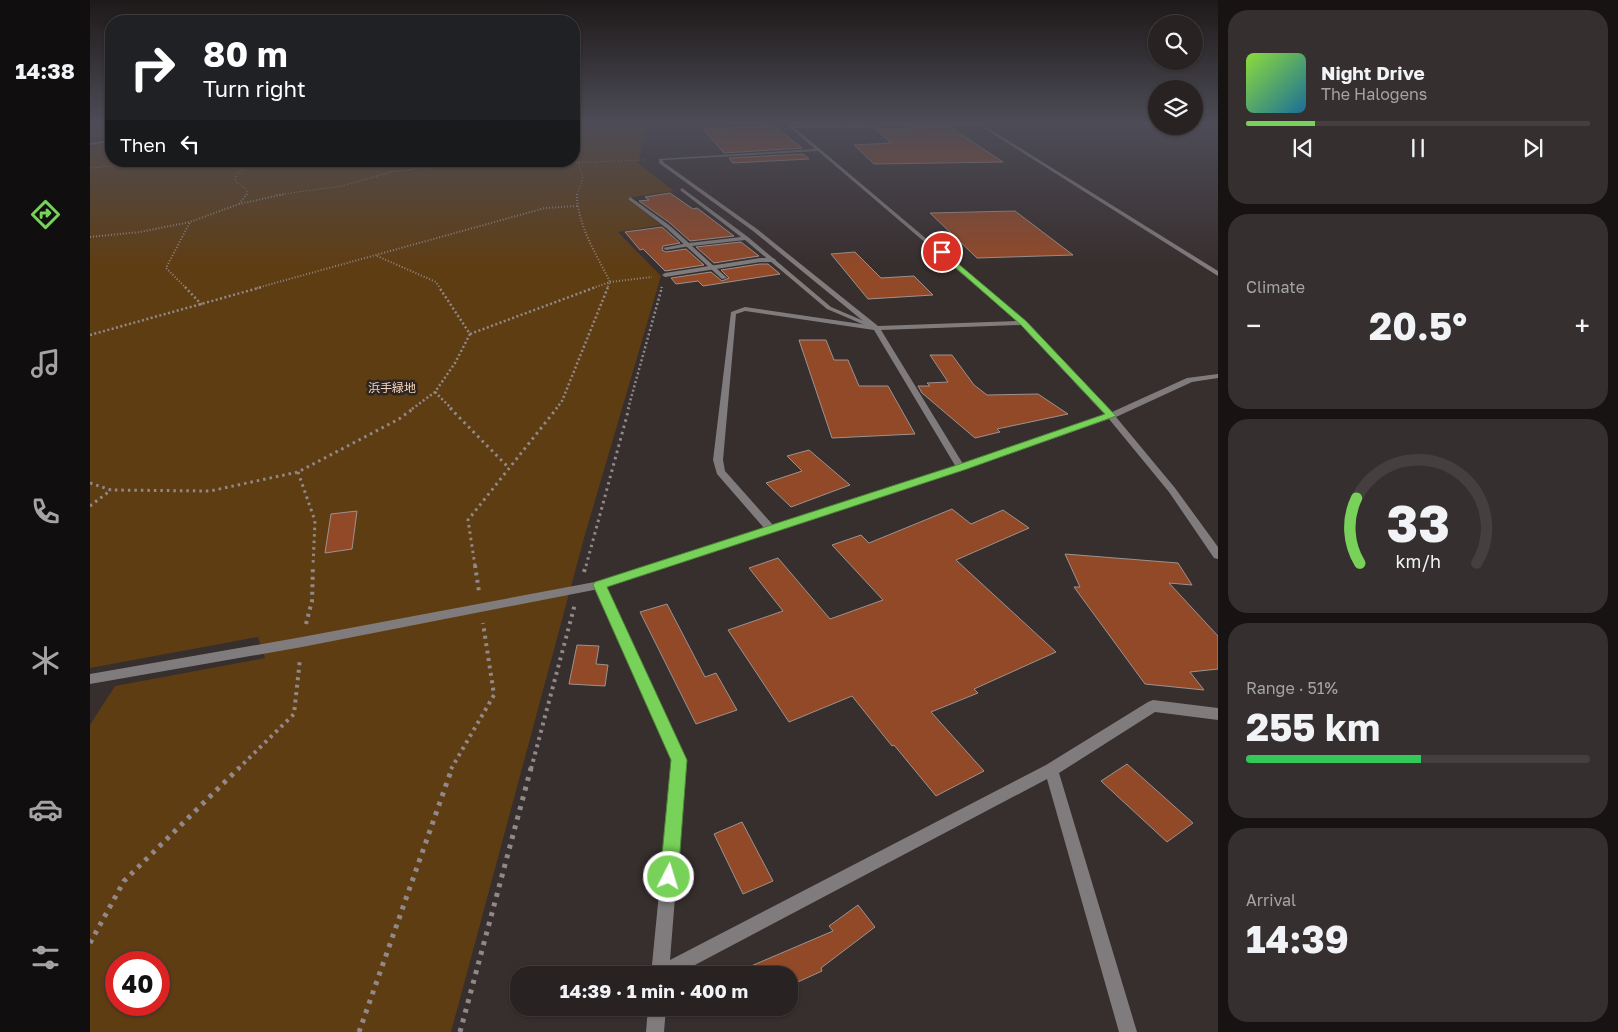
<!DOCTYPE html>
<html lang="en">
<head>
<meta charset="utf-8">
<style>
  :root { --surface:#292222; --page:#352f2f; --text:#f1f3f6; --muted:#a5a4a5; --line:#453f40; --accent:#78d158 }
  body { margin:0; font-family:"Golos Text","Noto Sans JP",sans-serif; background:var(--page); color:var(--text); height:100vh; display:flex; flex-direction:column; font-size:19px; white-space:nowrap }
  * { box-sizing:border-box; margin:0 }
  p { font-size:16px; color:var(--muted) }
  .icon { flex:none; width:28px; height:28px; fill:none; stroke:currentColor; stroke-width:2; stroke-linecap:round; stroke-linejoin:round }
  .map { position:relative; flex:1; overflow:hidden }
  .drawer { display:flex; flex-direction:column; gap:10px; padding:10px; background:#171313; width:400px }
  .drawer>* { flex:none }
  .guide { position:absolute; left:15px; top:15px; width:475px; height:152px; border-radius:20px; box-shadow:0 1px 4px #0004,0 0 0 1px var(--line); background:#202124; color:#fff; overflow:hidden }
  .tools { position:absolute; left:1058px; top:15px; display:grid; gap:10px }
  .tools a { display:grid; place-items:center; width:55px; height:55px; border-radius:50%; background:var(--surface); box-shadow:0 1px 4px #0004,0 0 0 1px var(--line); font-size:25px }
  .speed { position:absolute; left:15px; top:951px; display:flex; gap:10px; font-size:25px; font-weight:700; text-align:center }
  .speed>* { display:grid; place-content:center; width:65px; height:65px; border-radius:50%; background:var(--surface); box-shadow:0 1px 4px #0004,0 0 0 1px var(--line); line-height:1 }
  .speed .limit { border:8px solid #d22; background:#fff; color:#111 }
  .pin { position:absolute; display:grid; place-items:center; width:42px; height:42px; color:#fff; margin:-21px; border:2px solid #fff; border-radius:50%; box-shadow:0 1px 5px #0007 }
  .me { position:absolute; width:55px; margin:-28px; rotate:5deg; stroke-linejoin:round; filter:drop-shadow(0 0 4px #0008) }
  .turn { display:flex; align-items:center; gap:18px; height:105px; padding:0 15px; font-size:22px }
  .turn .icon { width:65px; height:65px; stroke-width:2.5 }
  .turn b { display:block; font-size:35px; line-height:42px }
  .then { display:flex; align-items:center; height:48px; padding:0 15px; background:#0003; gap:10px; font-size:19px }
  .big { font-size:38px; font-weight:700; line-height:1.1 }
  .drawer .tile { flex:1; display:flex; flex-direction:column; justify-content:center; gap:8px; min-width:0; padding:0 18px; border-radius:20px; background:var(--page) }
  .drawer .dial { align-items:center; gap:0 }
  .dial svg { height:130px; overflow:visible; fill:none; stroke:var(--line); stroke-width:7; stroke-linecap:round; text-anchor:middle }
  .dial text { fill:var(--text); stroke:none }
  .song { display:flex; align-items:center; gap:15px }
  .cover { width:60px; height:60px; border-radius:8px; background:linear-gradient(135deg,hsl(90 70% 55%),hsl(200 70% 35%)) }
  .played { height:5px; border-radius:2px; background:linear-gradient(90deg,var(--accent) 20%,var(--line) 20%) }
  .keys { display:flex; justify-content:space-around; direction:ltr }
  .heat { display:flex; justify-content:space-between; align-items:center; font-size:28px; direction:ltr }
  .charge { height:8px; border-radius:4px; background:linear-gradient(90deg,#34c759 51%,var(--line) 0) }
  .trip { position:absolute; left:420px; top:966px; width:288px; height:50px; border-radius:20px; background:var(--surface); box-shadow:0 1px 4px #0004,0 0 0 1px var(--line); font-weight:700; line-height:50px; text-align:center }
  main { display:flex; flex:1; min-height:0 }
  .dock { display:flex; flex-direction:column; width:90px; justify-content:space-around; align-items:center; background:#100e0e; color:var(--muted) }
  .dock .icon { width:35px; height:35px }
  .dock .current { color:var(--accent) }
  .dock b { font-size:22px; color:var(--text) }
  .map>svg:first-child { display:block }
  .green { fill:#5f3d13; fill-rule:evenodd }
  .building { fill:#924928; stroke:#9c928f }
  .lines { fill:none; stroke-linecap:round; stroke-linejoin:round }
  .path-far5 { stroke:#918989; stroke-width:1; stroke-dasharray:1 2; stroke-linecap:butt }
  .path-far4 { stroke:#918989; stroke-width:2; stroke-dasharray:1 2; stroke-linecap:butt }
  .path-far3 { stroke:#918989; stroke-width:2.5; stroke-dasharray:2 2.5; stroke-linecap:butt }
  .path-far2 { stroke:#918989; stroke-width:3; stroke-dasharray:2.5 4; stroke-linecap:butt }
  .path-far1 { stroke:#918989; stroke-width:4; stroke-dasharray:3 4.5; stroke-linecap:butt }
  .path { stroke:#918989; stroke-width:5; stroke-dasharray:4 6; stroke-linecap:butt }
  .service { fill:#807c7d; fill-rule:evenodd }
  .minor { fill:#807c7d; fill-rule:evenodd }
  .tertiary { fill:#807c7d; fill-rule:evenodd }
  .route { fill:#78d158; stroke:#4e8839 }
  .labels { text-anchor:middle; stroke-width:5; stroke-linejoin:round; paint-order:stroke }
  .far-park-label { font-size:12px; fill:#f9d9b9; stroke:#2d2424 }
</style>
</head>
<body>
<main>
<nav class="dock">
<b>14:38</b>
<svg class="icon current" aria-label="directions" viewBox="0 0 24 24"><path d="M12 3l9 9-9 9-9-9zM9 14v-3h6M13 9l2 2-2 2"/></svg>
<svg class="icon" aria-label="music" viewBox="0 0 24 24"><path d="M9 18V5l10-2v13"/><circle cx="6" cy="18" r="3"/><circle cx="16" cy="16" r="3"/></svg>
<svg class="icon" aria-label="phone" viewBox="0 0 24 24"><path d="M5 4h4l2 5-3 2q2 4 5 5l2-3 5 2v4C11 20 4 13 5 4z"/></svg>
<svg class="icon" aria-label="climate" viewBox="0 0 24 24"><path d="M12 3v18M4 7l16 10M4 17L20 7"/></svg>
<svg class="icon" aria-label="car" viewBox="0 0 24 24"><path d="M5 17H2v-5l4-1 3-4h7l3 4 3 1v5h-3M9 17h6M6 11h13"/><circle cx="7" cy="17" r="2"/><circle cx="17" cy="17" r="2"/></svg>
<svg class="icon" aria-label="filters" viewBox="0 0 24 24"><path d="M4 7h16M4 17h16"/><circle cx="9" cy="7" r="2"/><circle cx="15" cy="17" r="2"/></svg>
</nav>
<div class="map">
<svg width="1128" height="1032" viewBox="0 0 1128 1032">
  <rect width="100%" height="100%" fill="#372e2e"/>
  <!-- green -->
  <path class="green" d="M0,123H21V136L0,138Z
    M484,123H557L548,163L584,191L537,198L571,225L528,232L571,276L494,538L361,1032H0V725L25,686L175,658L168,637L0,668V146L21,143V161H484ZM26,962H69V1005H26Z"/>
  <!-- building -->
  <path class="building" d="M684,126L712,148L634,153L613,129Z
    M860,127L913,162L784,164L764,145L802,143L785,129Z
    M713,154L719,159L643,163L639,158Z
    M580,193L603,209L607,208L644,236L600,241L580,223L549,201L559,200L555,197Z
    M925,211L983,255L887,258L840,213Z
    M572,227L590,243L573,246L572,250L576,252L596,249L614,265L575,271L553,249L550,250L535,232Z
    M651,242L669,256L624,263L606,247Z
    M765,252L791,278L824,276L843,295L778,299L741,254Z
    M670,264H678L690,274L613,286L608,281L586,284L581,278L621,272L632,281L639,278L631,270Z
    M709,340H736L744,360H758L769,386H798L825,434L742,438Z
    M840,355H862L884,385L897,395L948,394L978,414L907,429L910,432L885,438L832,393L828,386H840L837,383L858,382Z
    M719,450L760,485L701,507L676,483L712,471L697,456Z
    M862,509L881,524L913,510L939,528L866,560L966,652L884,689L888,693L841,712L894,771L846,796L804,745L802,746L762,696L699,722L638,630L693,611L659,568L688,558L740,619L793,600L742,545L771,535L779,543Z
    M267,511L262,549L235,553L241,514Z
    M975,554L1088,563L1102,585L1079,583L1128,636V669L1100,672L1114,690L1055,684L984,587H990Z
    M577,604L615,677L626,673L647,710L606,724L550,612Z
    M487,645L509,646L506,664L518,665L515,686L479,684Z
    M1037,764L1103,823L1077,842L1011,781Z
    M652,822L683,881L653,894L624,834Z
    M768,905L785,927L731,968L732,971L699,986V975H640L743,931L739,926Z"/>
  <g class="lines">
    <!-- path-far5 -->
    <path class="path-far5" d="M0,168L66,161
      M157,195V190L145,181L146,176L159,161
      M186,195L252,186L301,172L331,168L554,160L557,158
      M487,195L493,178L488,162"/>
    <!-- path-far4 -->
    <path class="path-far4" d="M487,194C487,225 507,255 520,282L517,288
      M149,204L157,194
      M0,237L50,232L100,222L149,204L195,194
      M287,256L346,282L350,288
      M96,288L76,268L100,222
      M167,288L455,208L487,206
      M503,288L520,282L562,277
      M571,288L572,286"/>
    <!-- path-far3 -->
    <path class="path-far3" d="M95,287L112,305
      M380,334L506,287
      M0,335L172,287
      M345,392L362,409
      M322,409L345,392L365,363L380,334L349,287
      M466,409L472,401L518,287
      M538,409L572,287"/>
    <!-- path-far2 -->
    <path class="path-far2" d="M360,408L419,468
      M208,472L225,521L223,566
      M0,483L21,490L120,491L208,472L309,419L324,408
      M0,506L21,490
      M385,566L378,520L467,408
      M496,566L539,408"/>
    <!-- path-far1 -->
    <path class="path-far1" d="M385,565L389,592
      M494,572L496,565
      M216,624L222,601L223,565
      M148,769L204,714L210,659
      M361,769L404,695L393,623
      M441,769L485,604"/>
    <!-- path -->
    <path class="path" d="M0,943L34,881L149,768
      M269,1032L362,768
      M370,1032L441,768"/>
    <!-- service -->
    <path class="service" d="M540,197L579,225V227H575L538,199Z
      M598,243L601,245L600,246L576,250L573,248Z
      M670,258H683L686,260L683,262H670L575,277L572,275L575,273Z"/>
    <!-- minor -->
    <path class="minor" d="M592,188L658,237L741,307L788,327V329H784L737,309L655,240L602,246L637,278L632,279L574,226L579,225L599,243L651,237L590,190Z
      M510,581L514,582L516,585L514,588L212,647L0,684V674L212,637Z"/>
    <!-- tertiary -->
    <path class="tertiary" d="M695,123H699L703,126L890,123L1128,271V276L889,125L705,128L935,322L1022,412L1097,378L1128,374V378L1102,382L1026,417L1085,488L1128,547V559L1124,558L1079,492L1019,419L874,470L516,587L596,760L580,960L956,765L1058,702L1063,700L1128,708V720L1065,712L969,773L1047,1032H1029L957,779L586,975H561L582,760L504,585L506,582L674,528L627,474L623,460L641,312L655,307L778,325L663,231L569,163V159L725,149ZM728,151L927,321L788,326L667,229L573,162V160ZM655,311L784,330L866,467L683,525L635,471L633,460L646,314ZM931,325L1015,415L873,464L791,330Z
      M21,140V142L0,145V143Z
      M558,1008H576L574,1032H556Z"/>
  </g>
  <!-- sky -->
  <linearGradient id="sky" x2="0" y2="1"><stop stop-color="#1e1919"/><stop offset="0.46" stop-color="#4d4c57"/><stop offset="1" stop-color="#4d4c57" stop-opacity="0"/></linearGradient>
  <rect width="1128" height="267" fill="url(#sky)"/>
  <!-- route -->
  <path class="route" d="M852,250L936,321L1026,416L874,470L517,587L597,760L588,877L585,883L579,886L572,883L570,877L581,760L503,585L505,582L867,465L1015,414L931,325L849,253V250Z"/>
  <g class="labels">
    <!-- far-park labels -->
    <g class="far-park-label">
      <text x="302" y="392">浜手緑地</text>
    </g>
  </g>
</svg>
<div class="tools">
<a><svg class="icon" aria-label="search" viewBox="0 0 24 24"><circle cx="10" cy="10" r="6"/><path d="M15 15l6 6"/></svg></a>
<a><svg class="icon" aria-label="layers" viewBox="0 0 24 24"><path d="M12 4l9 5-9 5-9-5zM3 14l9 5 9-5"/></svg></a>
</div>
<div class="speed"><div class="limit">40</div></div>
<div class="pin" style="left:852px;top:252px;background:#d93025"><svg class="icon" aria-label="arrive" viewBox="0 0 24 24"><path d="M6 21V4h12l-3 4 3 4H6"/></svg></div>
<svg class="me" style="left:579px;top:877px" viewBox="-20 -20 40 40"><circle r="17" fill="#78d158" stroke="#fff" stroke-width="3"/><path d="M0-11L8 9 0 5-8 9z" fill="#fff"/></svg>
<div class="trip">14:39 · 1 min · 400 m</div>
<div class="guide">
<div class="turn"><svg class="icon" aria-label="right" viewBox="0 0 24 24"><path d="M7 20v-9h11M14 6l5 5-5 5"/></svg><div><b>80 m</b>Turn right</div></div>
<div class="then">Then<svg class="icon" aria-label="left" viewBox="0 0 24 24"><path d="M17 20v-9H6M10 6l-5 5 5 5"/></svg></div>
</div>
</div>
<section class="drawer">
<div class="tile">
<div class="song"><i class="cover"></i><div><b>Night Drive</b><p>The Halogens</p></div></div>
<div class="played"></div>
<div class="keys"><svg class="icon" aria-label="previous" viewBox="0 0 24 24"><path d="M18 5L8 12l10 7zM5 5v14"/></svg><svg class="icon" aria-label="pause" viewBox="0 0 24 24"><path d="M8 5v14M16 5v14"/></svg><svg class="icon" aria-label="next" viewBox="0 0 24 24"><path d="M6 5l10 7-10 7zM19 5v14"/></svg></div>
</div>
<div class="tile"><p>Climate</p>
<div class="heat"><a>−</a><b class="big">20.5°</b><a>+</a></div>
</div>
<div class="tile dial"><svg viewBox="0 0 100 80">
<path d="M14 69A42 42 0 1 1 86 69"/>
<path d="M14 69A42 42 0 0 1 12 29" stroke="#78d158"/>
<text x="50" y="56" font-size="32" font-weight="700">33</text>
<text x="50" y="72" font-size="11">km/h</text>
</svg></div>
<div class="tile"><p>Range · 51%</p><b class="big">255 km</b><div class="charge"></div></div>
<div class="tile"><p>Arrival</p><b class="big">14:39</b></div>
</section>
</main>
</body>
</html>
